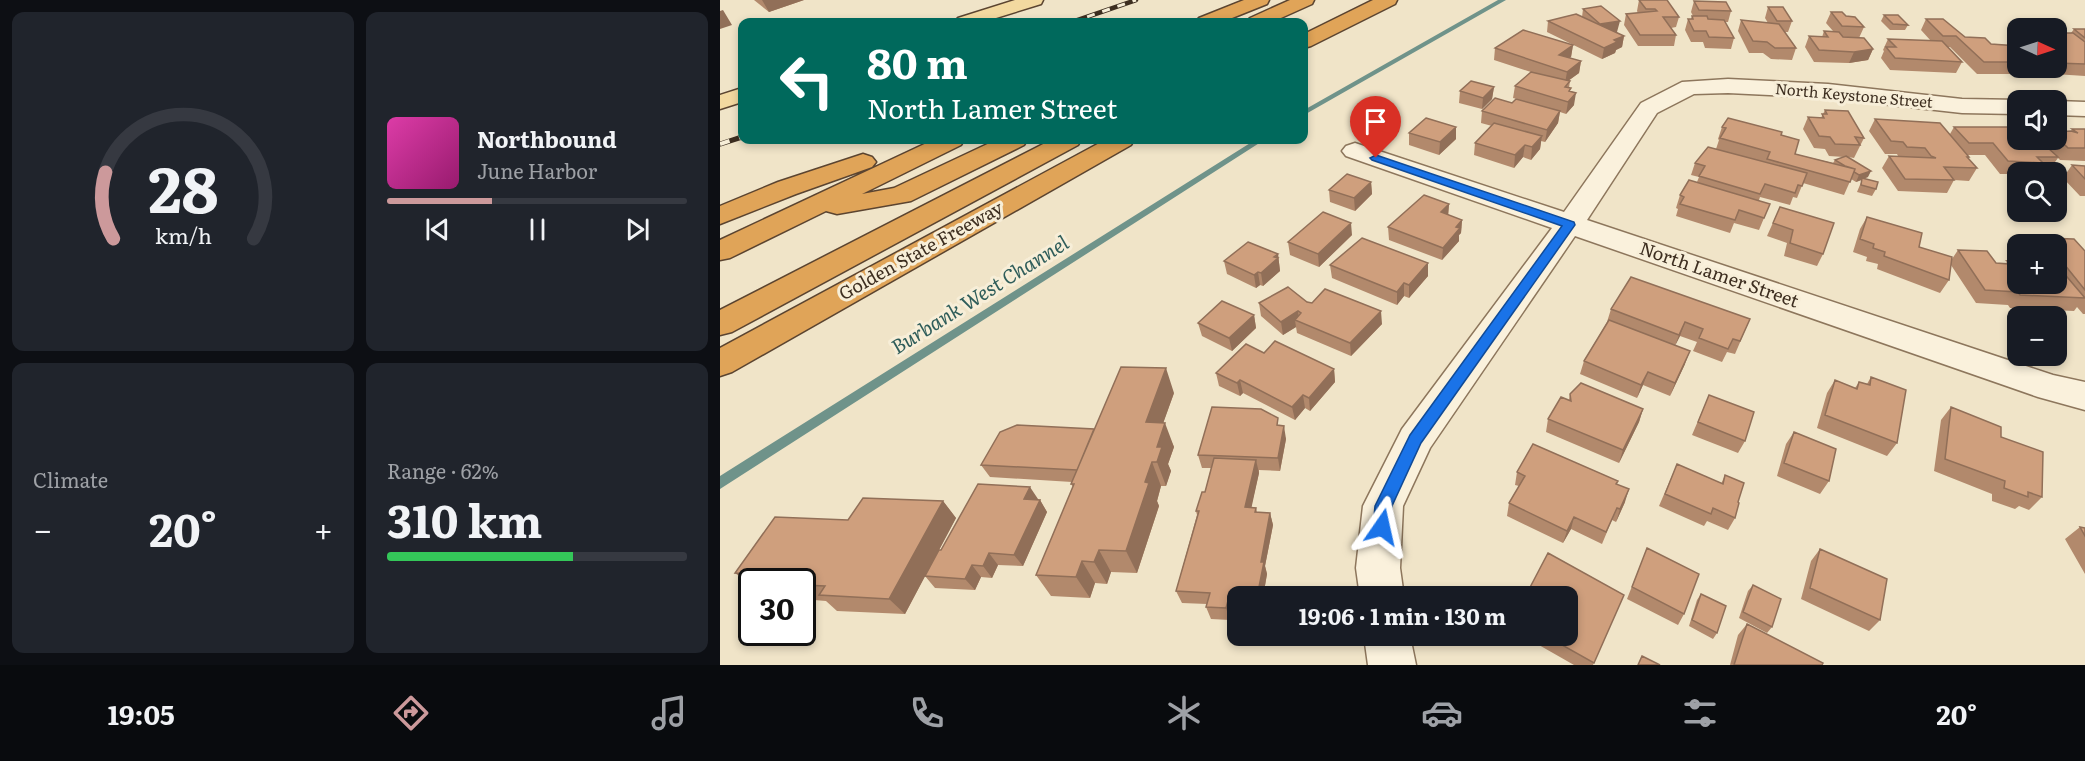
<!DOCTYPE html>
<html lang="en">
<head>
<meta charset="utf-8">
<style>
  :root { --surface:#171b24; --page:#20242c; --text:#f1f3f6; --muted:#9ea1a6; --line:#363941; --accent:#cc999b }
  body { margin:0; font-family:Literata,serif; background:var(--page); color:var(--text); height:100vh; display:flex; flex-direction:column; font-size:22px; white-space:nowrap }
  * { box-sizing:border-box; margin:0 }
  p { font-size:20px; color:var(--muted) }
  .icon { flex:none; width:33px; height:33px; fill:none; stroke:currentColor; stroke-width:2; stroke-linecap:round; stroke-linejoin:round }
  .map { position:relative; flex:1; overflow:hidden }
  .side { display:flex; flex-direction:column; gap:12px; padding:12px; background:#0d0f14; width:720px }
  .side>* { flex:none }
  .guide { position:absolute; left:18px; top:18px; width:570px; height:126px; border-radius:12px; box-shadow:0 3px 9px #0003; background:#00695c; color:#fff; overflow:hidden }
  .needle { width:39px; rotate:93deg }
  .tools { position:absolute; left:1287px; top:18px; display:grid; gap:12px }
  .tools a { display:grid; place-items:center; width:60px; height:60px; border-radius:12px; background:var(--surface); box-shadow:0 3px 9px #0003; font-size:30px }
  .speed { position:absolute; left:18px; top:568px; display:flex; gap:12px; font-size:30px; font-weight:700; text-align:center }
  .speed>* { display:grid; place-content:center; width:78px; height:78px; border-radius:50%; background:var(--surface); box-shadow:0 3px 9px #0003; line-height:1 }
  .speed .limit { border:3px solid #111; border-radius:9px; background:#fff; color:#111 }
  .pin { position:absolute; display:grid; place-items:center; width:51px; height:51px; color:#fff; margin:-62px -26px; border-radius:50% 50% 50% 0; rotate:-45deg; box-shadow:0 0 6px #0007 }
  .pin .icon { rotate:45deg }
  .me { position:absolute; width:66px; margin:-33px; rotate:11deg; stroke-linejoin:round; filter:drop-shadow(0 0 4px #0008) }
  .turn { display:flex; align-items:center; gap:21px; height:126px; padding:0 30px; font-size:27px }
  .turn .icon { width:78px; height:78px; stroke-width:2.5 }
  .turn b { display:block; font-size:42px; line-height:51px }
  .big { font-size:45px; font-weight:700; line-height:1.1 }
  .side .tile { flex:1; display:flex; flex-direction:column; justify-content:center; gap:9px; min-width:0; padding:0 21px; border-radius:12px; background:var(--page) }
  .side .dial { align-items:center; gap:0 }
  .dial svg { height:156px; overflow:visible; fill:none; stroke:var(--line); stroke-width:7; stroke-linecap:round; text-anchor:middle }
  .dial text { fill:var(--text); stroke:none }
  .song { display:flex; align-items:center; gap:18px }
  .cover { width:72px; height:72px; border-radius:9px; background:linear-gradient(135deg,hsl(320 70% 55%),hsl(320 70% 35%)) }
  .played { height:6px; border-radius:3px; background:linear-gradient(90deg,var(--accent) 35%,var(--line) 35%) }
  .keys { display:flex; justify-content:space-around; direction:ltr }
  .heat { display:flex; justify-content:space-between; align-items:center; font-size:33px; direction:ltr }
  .charge { height:9px; border-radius:4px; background:linear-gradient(90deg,#34c759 62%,var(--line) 0) }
  .side .tiles { flex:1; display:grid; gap:12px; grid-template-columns:repeat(2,1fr) }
  .trip { position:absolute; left:507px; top:586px; width:351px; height:60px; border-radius:12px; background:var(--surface); box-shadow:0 3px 9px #0003; font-weight:700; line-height:60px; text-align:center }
  .tab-bar { display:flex; height:96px; justify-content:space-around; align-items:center; background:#090b0e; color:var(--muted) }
  .tab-bar .icon { width:42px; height:42px }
  .tab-bar .active { color:var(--accent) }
  .tab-bar b { font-size:27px; color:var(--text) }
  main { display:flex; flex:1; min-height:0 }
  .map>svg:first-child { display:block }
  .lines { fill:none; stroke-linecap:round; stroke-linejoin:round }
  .stream { fill:#6f938a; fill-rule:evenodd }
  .street-casing { stroke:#8d765c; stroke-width:3 }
  .primary-casing { stroke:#5b4430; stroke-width:3 }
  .highway-casing { stroke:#5b4430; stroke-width:3 }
  .street { fill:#faf1dc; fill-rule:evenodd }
  .primary { fill:#f3d9a0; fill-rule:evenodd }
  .highway { fill:#e0a458; fill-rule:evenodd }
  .rail-far1-casing { stroke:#3d2e20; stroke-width:4.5 }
  .rail-casing { stroke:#3d2e20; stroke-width:5 }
  .rail-far1 { stroke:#f7eed8; stroke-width:3; stroke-dasharray:8; stroke-linecap:butt }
  .rail { stroke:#f7eed8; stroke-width:4; stroke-dasharray:10; stroke-linecap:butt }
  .wall { fill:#b2896c }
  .shaded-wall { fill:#916f58 }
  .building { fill:#cf9f7d; stroke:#916f58; stroke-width:1.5 }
  .route { fill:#1a73e8; stroke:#114b97; stroke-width:1.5 }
  .labels { text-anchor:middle; stroke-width:6; stroke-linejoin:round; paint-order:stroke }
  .far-street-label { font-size:15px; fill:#3d2e20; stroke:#f7eed8 }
  .street-label { font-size:18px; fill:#3d2e20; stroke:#f7eed8 }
  .water-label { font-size:20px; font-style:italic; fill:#2f5d5a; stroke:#f7eed8 }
</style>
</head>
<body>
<main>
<section class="side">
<div class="tiles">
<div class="tile dial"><svg viewBox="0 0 100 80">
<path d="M14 69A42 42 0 1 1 86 69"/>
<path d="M14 69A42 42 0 0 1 10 35" stroke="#cc999b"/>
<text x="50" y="56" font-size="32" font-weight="700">28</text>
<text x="50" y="72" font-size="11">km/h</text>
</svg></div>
<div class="tile">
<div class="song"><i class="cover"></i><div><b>Northbound</b><p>June Harbor</p></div></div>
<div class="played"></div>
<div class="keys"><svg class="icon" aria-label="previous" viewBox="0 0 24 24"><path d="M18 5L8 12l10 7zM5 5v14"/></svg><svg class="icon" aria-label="pause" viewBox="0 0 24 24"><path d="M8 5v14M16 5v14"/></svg><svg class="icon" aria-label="next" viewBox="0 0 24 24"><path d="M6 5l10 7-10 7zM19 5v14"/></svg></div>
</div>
<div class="tile"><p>Climate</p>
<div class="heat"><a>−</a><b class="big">20°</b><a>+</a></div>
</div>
<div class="tile"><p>Range · 62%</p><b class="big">310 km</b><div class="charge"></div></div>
</div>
</section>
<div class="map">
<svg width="1365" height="665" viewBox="0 0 1365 665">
  <rect width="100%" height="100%" fill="#f0e4c8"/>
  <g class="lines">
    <!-- stream -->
    <path class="stream" d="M778,0H786L584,115V110Z
      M535,140H544L0,489V476Z"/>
    <defs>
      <path id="street" d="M1008,79L1108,84L1242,99L1300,100H1298V114L1242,113L1108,98L1008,93L974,94L937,113L867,220L1333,375L1365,382V410L1318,397L855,236L710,448L683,506L680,568L684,597H640L636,568L643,506L682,429L832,228L626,156L622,151L626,146L635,143L644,146L844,212L921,103L962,82Z
        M1336,101L1365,102V116L1336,115Z
        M644,636H690L696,665H648Z"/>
      <path id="primary" d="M295,0H323L321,4L263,22H235L238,18Z
        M22,88V102L0,109V95Z"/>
      <path id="highway" d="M524,0H549L547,4L502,22H476L479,18Z
        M570,0H594L592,4L552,22H527L530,18Z
        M653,0H677L675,4L591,46L584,48V34Z
        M213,140H244L241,145L142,194L174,188L276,140H307L304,145L191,201L117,214L106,211L10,258L0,260V240Z
        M331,140H361L358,145L12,332L0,335V310Z
        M385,140H414L411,145L12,372L0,376V348Z
        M143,154L152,157L156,162L152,167L76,194L0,224V206L58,182Z"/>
    </defs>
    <!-- street casing -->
    <use href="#street" class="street-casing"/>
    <!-- primary casing -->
    <use href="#primary" class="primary-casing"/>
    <!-- highway casing -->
    <use href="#highway" class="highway-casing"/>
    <!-- street -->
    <use href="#street" class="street"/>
    <!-- primary -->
    <use href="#primary" class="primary"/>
    <!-- highway -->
    <use href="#highway" class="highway"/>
    <defs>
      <path id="rail-far1" d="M352,22L416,0"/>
      <path id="rail" d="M0,144L22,137"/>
    </defs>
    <!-- rail-far1 casing -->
    <use href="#rail-far1" class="rail-far1-casing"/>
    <!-- rail casing -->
    <use href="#rail" class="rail-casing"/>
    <!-- rail-far1 -->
    <use href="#rail-far1" class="rail-far1"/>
    <!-- rail -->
    <use href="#rail" class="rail"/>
  </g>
  <!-- wall -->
  <path class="wall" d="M34,0H84L49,12Z
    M919,0L959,17L956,27L951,28L956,35L954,46H918L904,25L906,14L918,13L917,11Z
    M974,1L1011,11L1008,22H1005L1014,38L1011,49L985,48L983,42H971L965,30L968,19H971L972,16H973L971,12Z
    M1048,7L1072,21L1068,32H1065L1076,48L1072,60L1051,59L1043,53H1029L1018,31L1021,20L1048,23L1045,18Z
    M863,9L897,32H896L904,36L902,47L896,50L895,53L882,59L827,32L828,21L862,17Z
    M1111,12L1126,16L1144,27L1139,38L1153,49L1148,60L1129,63L1094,62L1085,47L1089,36L1102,37L1104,31H1113L1106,23Z
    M1164,15L1188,25L1185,30H1170L1161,21Z
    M1206,19L1245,37L1271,44L1289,45L1287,44L1294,33H1298V68H1336V33H1351L1354,29H1365V76L1319,73L1313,68L1310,74H1257L1230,47H1228L1242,62L1236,73L1170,70L1161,58L1164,51L1163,50L1168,39L1211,41L1201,30Z
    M853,45L851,57L849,58L861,61L859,73L848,81H850L849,88L854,105L846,114L840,112L838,123L825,142L821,141L820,149L811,160L803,157L794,168L754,155L755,143L772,126L761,123L762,111L792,103L797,99L793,98L795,86L817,74L774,60L775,48Z
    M774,87L772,99L762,109L739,103L740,91Z
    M1105,110L1144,138L1134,158L1128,157L1148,177L1144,178L1156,189L1152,196L1137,192L1142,180L1136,182L1131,179L1124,195L1083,183L1077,198L1073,197L1070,205L1040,197L1039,200L1044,218L1039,230L1014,223L1010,233L956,216L958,209L956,208L960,195L977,182L979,177L971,175L975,163L996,149L999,140L998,139L1002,127L1061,135L1075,154L1113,163L1115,160L1124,157L1109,156L1105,149L1094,148L1083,129L1088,117L1101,118Z
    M1155,119L1230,134L1234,127L1325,145L1328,140H1336V132L1351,131L1352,129H1365V161L1340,160L1338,158L1329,170L1318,169L1316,172H1298V174H1280L1265,155H1247L1249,157L1248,159L1257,168L1249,181L1234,180L1227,193L1178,191L1162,168L1169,156H1178L1177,154H1165L1149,131Z
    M689,133L736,139L719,155L689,145Z
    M1352,165L1365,166V196H1360L1343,178Z
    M651,182L652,194L635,211L610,202L609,190Z
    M729,204L728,215L742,220L741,233L739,235V241L722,260L669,240L668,227Z
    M1060,207L1103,254L1097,266L1064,256L1067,243L1047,236Z
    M1147,217L1199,247L1232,259L1238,250L1276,263L1286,264L1287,261L1296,262L1298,259V284H1336V244H1319L1324,238L1365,251V314H1363L1357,307L1354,311L1290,308L1288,305L1256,303L1231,265L1229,280L1220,293L1157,269L1158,264L1146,261L1147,257L1133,252L1140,229Z
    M632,235L599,267L570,255L568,242Z
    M558,254L560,271L543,286L540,285L536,288L507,274L504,261Z
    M708,263V276L689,298L684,296L677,305L612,278L610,265Z
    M587,302L662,324L631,356L577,333L576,327L563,335L541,316L539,303Z
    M891,309L1030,319L1015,354L1007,352L1002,362L973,351L977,342L960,336L955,345L965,364L950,396L923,385L917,398L860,374L864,361L887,322Z
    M534,315L536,328L512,351L482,336L478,323Z
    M544,353L614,369L615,382L590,411L585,408L575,420L523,393L520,396L499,386L496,373Z
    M1151,377L1177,443L1167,456L1097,428L1107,393L1115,380L1135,388L1139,382L1147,384Z
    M454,393L443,423L454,447L448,464L451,471L446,486H441L437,501L439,506L417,573L391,572L387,584L375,583L370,598L331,596L316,575L353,487L351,484L352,482L270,477L261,465L374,429Z
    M850,394L923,409L919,422L899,463L826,432L828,419L849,400Z
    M989,395L1025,441L1018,453L972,435Z
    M1231,407L1281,437L1322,497L1309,510L1299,506L1295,509L1272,501V494L1214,471L1221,420Z
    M560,426L566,439L560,471L539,470V473L531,507L536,508L537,512L550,513L553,525L545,566L547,574L543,597H518V609L513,608L510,620L491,619L486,607L487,604L462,603L456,591L477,515L476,511L485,492L491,468H482L478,455Z
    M1074,432L1109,481L1100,494L1057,476L1066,444Z
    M957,464L1001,484L1005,475L1018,502L1015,518L1008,530L987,521L984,526L939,506Z
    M797,472L897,484L905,502L896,522L892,520L882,544L851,529L843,543L787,516L789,503L799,486L795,485Z
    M318,499V500H320L327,512L303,566L278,565L272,578L261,577L255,590L215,588L205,576L185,614L117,611L106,601L82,599V582H32V586L15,573L128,520L223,501L236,518L219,550H221Z
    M1360,527L1365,528V574L1345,539Z
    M927,548L964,614L958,625L907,599Z
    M1100,549L1160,620L1149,631L1081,599L1091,561Z
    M1033,585L1052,627L1047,633L1019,618L1028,591Z
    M981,594L997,633L993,639L969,626L977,600Z
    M904,595L873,665H854L803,636H848Z
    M1027,624L1102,665H1010L1018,635Z"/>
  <!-- shaded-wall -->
  <path class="shaded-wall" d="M42,0H84L49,12Z
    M3,10L12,25L0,29V11Z
    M900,21L897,32L878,35L880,24Z
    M904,36L902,47L896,50L895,53L882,59L884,48L894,40Z
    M853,45L851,57L838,66L839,55Z
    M1153,49L1148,60L1129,63L1134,52Z
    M861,61L859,73L845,83L847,72Z
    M774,87L772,99L762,109L763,98Z
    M856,93L854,105L846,114L848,102Z
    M840,111L838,123L825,142L827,130Z
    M736,127V139L719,155L720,142Z
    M822,136L820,149L811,160L812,147Z
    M805,145L803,157L794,168L795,155Z
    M1151,171L1148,177L1136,182L1139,175Z
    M651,182L652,194L635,211L634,198Z
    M729,204L728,217L721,212Z
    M742,220L741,233L739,235V241L722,260L723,248L736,227Z
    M631,223L632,235L599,267L598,254Z
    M558,254L560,271L543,286L541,273Z
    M708,263V276L689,298V285Z
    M538,272L540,285L536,288L534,275Z
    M684,283V296L677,305V292Z
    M578,311L579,321L575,320L576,327L563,335L561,322Z
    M661,311L662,324L631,356L630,343Z
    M534,315L536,328L512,351L509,338Z
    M965,322L960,336L954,348L959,335Z
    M970,351L965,364L950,396L955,383Z
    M446,368L454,393L435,446L426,422Z
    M614,369L615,382L590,411L589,398Z
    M928,372L923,385L917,398L921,385Z
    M520,380L523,393L520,396L517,383Z
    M583,395L585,408L575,420L572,407Z
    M923,409L919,422L899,463L903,450Z
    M445,423L454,447L448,464L451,471L446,486L437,462V447Z
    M564,426L566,439L560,471L558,458Z
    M536,460L539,473L529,519L525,507Z
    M432,462L441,486L437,501L439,506L417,573L406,551L425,482Z
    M310,487L318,499L312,512L304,499Z
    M909,489L905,502L896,522L900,509Z
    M320,500L327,512L303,566L294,555Z
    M223,501L236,518L185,614L169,599Z
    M550,513L553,525L545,566L547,574L543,597H537L541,562Z
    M854,517L851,529L843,543L847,531Z
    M379,550L391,572L387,584L374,562Z
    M269,553L278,565L272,578L263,566Z
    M362,561L375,583L370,598L356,577Z
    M252,565L261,577L255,590L245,579Z
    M509,597L513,608L510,620L506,608Z"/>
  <!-- building -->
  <path class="building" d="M919,0H947L959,17H943L956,35H920L906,14L937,11L935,9H926Z
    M974,1L1006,2L1011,11L979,10Z
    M881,6L900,21L880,24L863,9Z
    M1048,7H1063L1072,21H1057Z
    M1111,12H1122L1126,16L1135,17L1144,27L1122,26Z
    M856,14L904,36L894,40L897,42L884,48L828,21Z
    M1164,15H1178L1188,25L1173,24Z
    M972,16H987L988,19L1004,20L1014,38L989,37L986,31H974L968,19H973Z
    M1206,19H1223L1245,37L1265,38L1271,44L1298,46V62H1264L1236,36H1223Z
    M1021,20L1059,24L1076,48H1055L1047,42L1033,41Z
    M1354,29H1365V38Z
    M803,30L853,45L839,55L861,61L847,72L775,48Z
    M1104,31L1119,32L1123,37L1144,38L1153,49L1134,52L1099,50L1089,36L1108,37Z
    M1336,33H1353L1365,42V64L1336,63Z
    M1168,39L1222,41L1242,62L1175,58L1166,47H1176Z
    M811,72L850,81L845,87L851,88L849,91L856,93L848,102L795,86Z
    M751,81L774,87L763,98L740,91Z
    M775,98L792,103L796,99L840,111L827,130L762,111Z
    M1105,110L1128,111L1144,138L1135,137L1140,145L1115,144L1110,137L1099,136L1088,117L1104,118L1102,114H1107Z
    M706,118L736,127L720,142L689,133Z
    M1008,118L1062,132L1061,135L1079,140L1075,154L1135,169L1130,182L1047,159L1050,152L1000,138L1006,128L1002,127Z
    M1155,119L1220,123L1249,157H1247L1257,168L1224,167L1234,180L1185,179L1169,156L1216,158L1211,156L1205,148L1187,147L1183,142L1171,141Z
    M774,123L822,136L812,147L805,145L795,155L755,143Z
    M1234,127H1298V140H1319L1338,157H1317L1323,163L1288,161L1273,143H1249Z
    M1352,129H1365V148H1348L1336,136V132L1351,131L1358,133Z
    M988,147L1087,173L1082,186L1078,185L1075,193L1045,184L1040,194L979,176L985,166L975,163Z
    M1126,156L1151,171L1139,175L1134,172L1135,169L1125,166L1115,160Z
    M1352,165L1365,166V179Z
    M627,174L651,182L634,198L609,190Z
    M1142,178L1158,182L1156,189L1141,185Z
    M969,180L1050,204L1044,218L1019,210L1015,220L960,204L964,197L960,195Z
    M704,195L729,204L721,212L742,220L736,227L740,228L723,248L668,227Z
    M1060,207L1114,223L1103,254L1070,243L1073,230L1053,223Z
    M603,212L631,223L598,254L568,242Z
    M1147,217L1202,233L1199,247L1232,257L1229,280L1164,256L1165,252L1153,248L1154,244L1140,239Z
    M642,238L708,263L689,285L684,283L677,292L610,265Z
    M1324,238L1354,239L1365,251V290L1336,254V244H1329Z
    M528,242L558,254L554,257L558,258L541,273L538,272L534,275L504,261Z
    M1238,250L1267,251L1276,263L1290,264L1287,261L1298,262V284H1336V264L1365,298L1300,295L1298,292L1265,290Z
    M911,277L1030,319L1020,341L1013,339L1008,349L979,338L983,329L965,322L959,335L891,309Z
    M568,287L587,302L592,303L605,289L661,311L630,343L575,320L581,313L578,311L561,322L539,303Z
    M502,301L534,315L509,338L478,323Z
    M889,320L970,351L955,383L928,372L921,385L864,361Z
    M555,341L614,369L589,398L583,395L572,407L520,380L517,383L496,373L526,344L544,353Z
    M401,367L446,368L426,422L445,423L437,447H442L437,462H432L425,482L429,483L406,551L379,550L374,562L362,561L356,577L316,575L354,484H351Z
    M1151,377L1186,390L1177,443L1105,415L1115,380L1137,389L1139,382L1150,385Z
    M861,383L923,409L903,450L828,419L841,397L851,401L850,394Z
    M989,395L1034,412L1025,441L978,422Z
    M492,407L541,409L558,418L557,425L564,426L558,458L478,455Z
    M1231,407L1281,427V437L1323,452L1322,497L1308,492V497L1284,488L1285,481L1225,459Z
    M297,425L374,429L357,470L261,465L280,432Z
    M1074,432L1116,449L1109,481L1064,463Z
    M813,444L898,481L896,484L909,489L900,509L897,508L886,532L854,517L847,531L789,503L805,476L797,472Z
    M494,458L536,460L525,507L536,508L535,512L550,513L541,562H544L537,597H509L506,608L486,607L490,593L456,591L479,511H476L482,492H485Z
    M957,464L1003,484L1005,475L1024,483L1018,502L1019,503L1015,518L993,508L991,514L945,494Z
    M258,484L310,487L304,499L320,500L294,555L269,553L263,566L252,565L245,579L205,576L219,550H221Z
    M143,498L223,501L169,599L99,595L105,586L82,585V582H28L34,574L15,573L55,517L128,520Z
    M1360,527L1365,528V536Z
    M927,548L979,574L964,614L912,587Z
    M1100,549L1167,579L1160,620L1090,588Z
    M828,553L904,595L874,663L826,636H848V597H805Z
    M1033,585L1061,599L1052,627L1023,612Z
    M981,594L1006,606L997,633L972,620Z
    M1027,624L1103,663L1102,665H1014Z
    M922,656L940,665H918Z"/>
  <!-- route -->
  <path class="route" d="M656,155L854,222L855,225L701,443L672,506L668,532L662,535L656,532L653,527L655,506L690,435L842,226L652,160L650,158Z"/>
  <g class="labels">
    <!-- far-street labels -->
    <g class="far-street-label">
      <text transform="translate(1134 96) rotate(5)" y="5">North Keystone Street</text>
    </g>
    <!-- street labels -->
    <g class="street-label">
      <text transform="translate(201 251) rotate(-29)" y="6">Golden State Freeway</text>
      <text transform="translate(999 275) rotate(19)" y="6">North Lamer Street</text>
    </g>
    <!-- water labels -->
    <g class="water-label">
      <text transform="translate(260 295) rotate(-32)" y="7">Burbank West Channel</text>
    </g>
  </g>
</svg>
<div class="tools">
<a><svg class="needle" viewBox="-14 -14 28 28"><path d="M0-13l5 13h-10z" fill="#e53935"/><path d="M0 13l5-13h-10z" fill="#9ea1a6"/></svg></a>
<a><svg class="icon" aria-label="sound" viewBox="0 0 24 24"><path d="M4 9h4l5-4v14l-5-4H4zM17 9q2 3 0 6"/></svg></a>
<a><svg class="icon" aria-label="search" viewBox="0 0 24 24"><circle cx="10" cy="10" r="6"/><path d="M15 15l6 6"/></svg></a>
<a>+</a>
<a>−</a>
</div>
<div class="speed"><div class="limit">30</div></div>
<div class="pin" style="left:656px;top:158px;background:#d93025"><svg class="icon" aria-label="arrive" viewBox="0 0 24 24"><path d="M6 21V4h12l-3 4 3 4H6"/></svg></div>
<svg class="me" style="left:662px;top:527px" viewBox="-20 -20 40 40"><path d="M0-17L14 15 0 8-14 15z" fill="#1a73e8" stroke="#fff" stroke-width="4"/></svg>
<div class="trip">19:06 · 1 min · 130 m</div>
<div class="guide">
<div class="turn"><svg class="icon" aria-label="left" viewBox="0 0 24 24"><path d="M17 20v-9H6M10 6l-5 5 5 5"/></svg><div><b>80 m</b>North Lamer Street</div></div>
</div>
</div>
</main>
<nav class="tab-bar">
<b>19:05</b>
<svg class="icon active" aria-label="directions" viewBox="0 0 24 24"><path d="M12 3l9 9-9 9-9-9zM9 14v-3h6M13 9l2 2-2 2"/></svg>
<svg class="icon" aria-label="music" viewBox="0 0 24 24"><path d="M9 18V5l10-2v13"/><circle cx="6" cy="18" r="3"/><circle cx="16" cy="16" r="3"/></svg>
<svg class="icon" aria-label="phone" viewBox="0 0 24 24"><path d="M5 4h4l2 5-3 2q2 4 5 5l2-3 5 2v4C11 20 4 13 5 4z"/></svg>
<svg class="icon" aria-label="climate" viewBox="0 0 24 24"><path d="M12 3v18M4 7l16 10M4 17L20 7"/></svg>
<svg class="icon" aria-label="car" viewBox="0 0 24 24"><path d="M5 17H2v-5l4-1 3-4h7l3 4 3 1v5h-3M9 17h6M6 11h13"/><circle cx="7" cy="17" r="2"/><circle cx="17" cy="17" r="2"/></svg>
<svg class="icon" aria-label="filters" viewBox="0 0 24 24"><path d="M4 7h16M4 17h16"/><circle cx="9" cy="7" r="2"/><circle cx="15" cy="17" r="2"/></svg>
<b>20°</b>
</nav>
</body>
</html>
